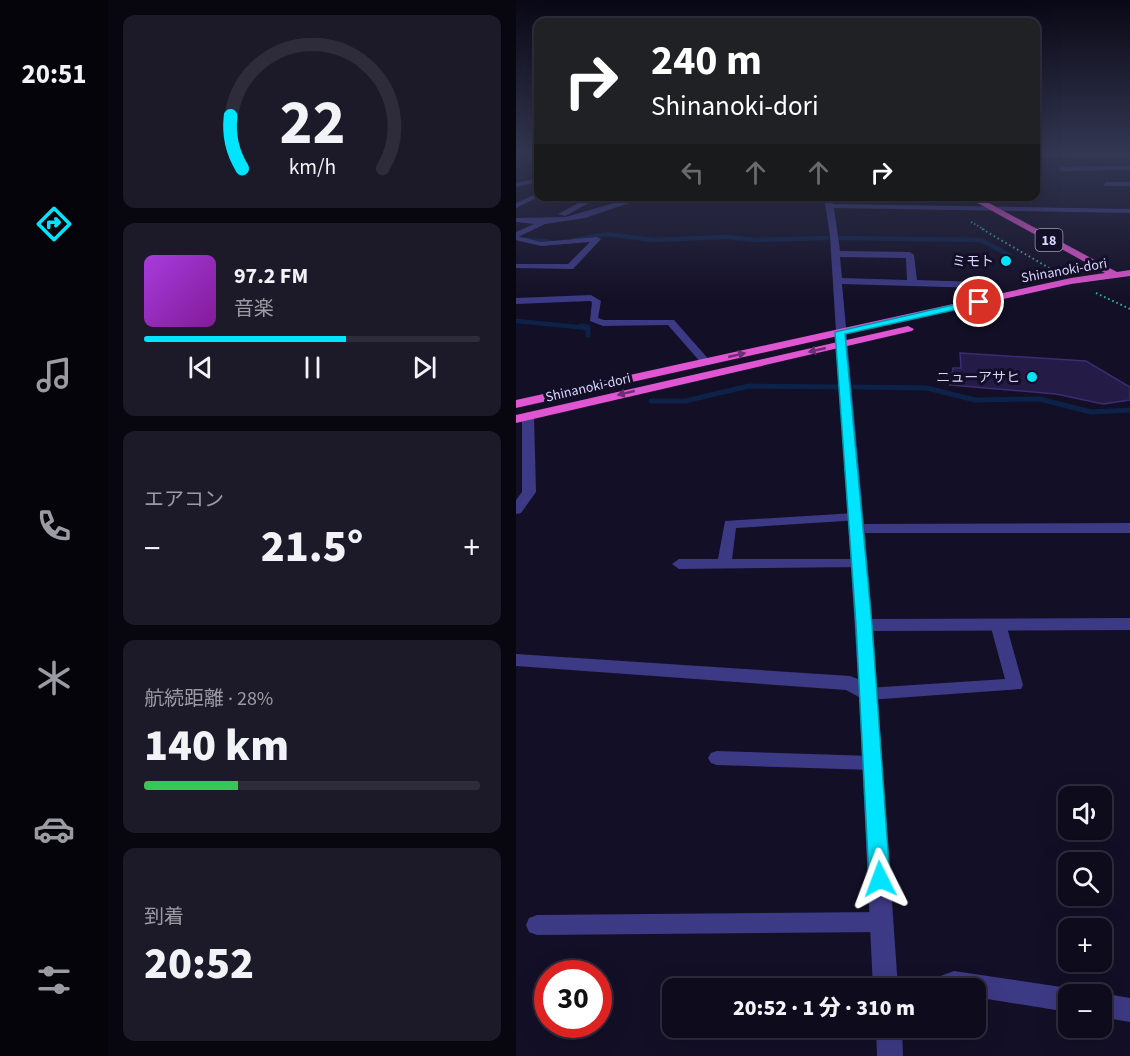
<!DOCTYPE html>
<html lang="ja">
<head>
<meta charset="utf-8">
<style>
  :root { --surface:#0e0b1c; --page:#1c1929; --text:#f1f3f6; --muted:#9b9ba3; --line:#2e2b3b; --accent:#00e5ff }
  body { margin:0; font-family:"Source Sans 3","Noto Sans JP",sans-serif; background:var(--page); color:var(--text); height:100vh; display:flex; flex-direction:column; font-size:22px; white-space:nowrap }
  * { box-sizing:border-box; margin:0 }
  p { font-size:20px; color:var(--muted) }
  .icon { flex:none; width:33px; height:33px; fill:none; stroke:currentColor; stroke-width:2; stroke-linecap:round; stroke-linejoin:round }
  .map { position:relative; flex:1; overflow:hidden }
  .details { display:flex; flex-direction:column; gap:15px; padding:15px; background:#08060f; width:408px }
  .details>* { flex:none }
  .guide { position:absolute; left:18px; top:18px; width:506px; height:183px; border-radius:12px; box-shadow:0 6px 24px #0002,0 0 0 2px var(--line); background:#202124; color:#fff; overflow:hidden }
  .controls { position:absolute; left:542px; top:786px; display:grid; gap:12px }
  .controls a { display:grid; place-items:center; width:54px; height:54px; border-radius:12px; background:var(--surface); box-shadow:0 6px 24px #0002,0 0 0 2px var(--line); font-size:30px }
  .speed { position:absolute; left:18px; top:960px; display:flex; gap:12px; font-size:30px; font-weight:700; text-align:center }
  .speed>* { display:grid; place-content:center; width:78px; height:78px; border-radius:50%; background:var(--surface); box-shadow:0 6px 24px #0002,0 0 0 2px var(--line); line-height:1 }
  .speed .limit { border:9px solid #d22; background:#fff; color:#111 }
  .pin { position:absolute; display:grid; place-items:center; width:51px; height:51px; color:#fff; margin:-26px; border:3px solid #fff; border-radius:50%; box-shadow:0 2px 6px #0007 }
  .me { position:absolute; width:66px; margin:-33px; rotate:357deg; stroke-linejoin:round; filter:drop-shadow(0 0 4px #0008) }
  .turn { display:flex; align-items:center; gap:21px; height:126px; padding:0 18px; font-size:27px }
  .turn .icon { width:78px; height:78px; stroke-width:2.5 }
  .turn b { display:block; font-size:42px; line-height:51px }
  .lanes { display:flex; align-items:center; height:57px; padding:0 18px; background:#0003; justify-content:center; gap:30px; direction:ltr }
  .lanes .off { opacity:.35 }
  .big { font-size:45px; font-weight:800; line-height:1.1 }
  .details .tile { flex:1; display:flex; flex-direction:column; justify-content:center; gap:9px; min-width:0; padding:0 21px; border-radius:12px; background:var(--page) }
  .details .dial { align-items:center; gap:0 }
  .dial svg { height:156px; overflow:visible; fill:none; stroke:var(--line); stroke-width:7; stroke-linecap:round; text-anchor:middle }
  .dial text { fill:var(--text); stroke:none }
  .song { display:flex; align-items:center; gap:18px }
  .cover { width:72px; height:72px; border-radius:9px; background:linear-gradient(135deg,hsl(280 70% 55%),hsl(290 70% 35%)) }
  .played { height:6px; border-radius:3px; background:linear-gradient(90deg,var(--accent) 60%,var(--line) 60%) }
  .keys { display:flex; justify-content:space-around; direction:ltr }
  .heat { display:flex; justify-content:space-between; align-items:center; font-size:33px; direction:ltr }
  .charge { height:9px; border-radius:4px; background:linear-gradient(90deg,#34c759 28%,var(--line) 0) }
  .trip { position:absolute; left:146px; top:978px; width:324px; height:60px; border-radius:12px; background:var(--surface); box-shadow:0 6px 24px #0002,0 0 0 2px var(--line); font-weight:800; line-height:60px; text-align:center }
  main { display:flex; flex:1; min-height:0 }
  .dock { display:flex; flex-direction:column; width:108px; justify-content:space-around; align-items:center; background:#06040b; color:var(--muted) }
  .dock .icon { width:42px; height:42px }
  .dock .on { color:var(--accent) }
  .dock b { font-size:27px; color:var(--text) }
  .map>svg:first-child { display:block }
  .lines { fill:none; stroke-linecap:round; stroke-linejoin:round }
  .stream-far1 { stroke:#0c2248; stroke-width:4.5 }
  .stream { stroke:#0c2248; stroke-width:5 }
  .building { fill:#241b47; stroke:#3b2d73; stroke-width:1.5 }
  .path-far1 { stroke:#2fb8b0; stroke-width:1.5; stroke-dasharray:1.5 2; stroke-linecap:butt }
  .path { stroke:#2fb8b0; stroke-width:2; stroke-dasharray:1.5 3; stroke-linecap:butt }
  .service { fill:#3d3a85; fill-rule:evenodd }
  .minor { fill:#3d3a85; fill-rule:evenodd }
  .tertiary { fill:#3d3a85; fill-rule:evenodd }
  .trunk { fill:#e055d1; fill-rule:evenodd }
  .oneway { fill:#6f2e73 }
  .route { fill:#00e5ff; stroke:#0095a6; stroke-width:1.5 }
  .poi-dot { fill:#00e5ff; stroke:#130f26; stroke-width:2 }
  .labels { text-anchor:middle; stroke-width:6; stroke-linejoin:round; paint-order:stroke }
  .shield { fill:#130f26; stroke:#9e99be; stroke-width:1.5 }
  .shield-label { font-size:14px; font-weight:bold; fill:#d9d4ff }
  .far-poi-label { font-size:14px; fill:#d9d4ff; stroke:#130f26; text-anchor:end }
  .far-street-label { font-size:14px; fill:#d9d4ff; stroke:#130f26 }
</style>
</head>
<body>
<main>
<nav class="dock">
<b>20:51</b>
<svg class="icon on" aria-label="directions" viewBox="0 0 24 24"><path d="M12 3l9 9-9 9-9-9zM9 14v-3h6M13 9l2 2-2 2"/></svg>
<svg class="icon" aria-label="music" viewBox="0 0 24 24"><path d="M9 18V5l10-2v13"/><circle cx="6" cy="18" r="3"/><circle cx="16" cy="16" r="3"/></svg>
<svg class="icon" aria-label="phone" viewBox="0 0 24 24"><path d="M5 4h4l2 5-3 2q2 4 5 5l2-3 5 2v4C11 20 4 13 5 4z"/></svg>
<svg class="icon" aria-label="climate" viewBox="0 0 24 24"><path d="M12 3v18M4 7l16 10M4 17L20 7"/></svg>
<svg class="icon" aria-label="car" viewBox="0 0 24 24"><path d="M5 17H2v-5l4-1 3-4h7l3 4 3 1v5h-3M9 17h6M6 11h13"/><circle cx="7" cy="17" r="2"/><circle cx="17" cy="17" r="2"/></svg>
<svg class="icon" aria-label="filters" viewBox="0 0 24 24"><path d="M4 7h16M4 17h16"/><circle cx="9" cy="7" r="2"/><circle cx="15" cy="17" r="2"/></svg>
</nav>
<section class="details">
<div class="tile dial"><svg viewBox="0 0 100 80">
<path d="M14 69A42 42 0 1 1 86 69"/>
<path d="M14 69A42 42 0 0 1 8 42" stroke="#00e5ff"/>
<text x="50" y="56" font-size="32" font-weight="700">22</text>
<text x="50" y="72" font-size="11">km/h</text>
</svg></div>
<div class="tile">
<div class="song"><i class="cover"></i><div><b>97.2 FM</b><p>音楽</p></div></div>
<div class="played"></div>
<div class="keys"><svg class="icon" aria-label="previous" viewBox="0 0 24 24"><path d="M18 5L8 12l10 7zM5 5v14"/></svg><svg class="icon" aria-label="pause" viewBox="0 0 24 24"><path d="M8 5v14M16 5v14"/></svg><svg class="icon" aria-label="next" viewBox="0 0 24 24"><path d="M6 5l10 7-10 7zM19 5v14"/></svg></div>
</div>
<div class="tile"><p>エアコン</p>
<div class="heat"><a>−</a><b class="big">21.5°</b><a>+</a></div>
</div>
<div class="tile"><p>航続距離 · 28%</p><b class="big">140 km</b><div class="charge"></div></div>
<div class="tile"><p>到着</p><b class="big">20:52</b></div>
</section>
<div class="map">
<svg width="614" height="1056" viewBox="0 0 614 1056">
  <rect width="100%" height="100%" fill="#130f26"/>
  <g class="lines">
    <!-- stream-far1 -->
    <path class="stream-far1" d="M324,238L465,240L493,255
      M7,239L34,242
      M57,240L91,234L137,240L210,237L240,240L311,238
      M0,321L72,328"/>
    <!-- stream -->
    <path class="stream" d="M65,326L72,327V335
      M339,387L411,388L459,400L524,399L575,412L614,410
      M135,401H169L233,386L325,387"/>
  </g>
  <!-- building -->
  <path class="building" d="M444,353L570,361L614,387V400L587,404L540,394L434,385L437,368H445Z"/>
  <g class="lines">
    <!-- path-far1 -->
    <path class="path-far1" d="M455,222L469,230"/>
    <!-- path -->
    <path class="path" d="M466,229L535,269
      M580,293L614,309"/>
    <!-- service -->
    <path class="service" d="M22,178V182L0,187V183Z
      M22,193L24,196L0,208V203Z
      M0,236L25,242L81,237L85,239L57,269L0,268V264H52L74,242L25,246L0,240Z
      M75,295L85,301L82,318L88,320H158L195,362L194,364H186L152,325L87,326L74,321L76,302L74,301L0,304V298Z
      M339,513L344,514L346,517L344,520L220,528L216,559H343L350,564L348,567L163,569L156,564L163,559H202L209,521Z
      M482,619L487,620L490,624L507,685L505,689L352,700L346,698L344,694L346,690L352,688L489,679L474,624L477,620Z
      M201,751L357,756L363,758L366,763L363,768L357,770L201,765L195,763L192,758L195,753Z
      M366,912L374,915L377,922L374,929L366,932L21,935L13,932L10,925L13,918L21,915Z
      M438,971L552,988L561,994H552V1012L459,997V988H411L414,980Z
      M585,993L614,998V1022L585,1017V994H582Z"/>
    <!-- minor -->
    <path class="minor" d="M614,166V170L545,171L542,169L545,167Z
      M590,182H614V186H587Z
      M76,196H86L49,216L42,214Z
      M122,196H134L69,218L29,224L0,238V232L18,224L0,222V218L50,217Z
      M308,196H316L317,204L614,209V213L318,208L324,251L394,252L398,255L401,280L465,282L470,285L465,288L326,284L348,524L614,523V533H349L356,619L614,618V630L357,631L382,988H357L343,697L330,690L0,666V654L334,676L342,679L314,236ZM324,257L390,258L391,280L326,278Z
      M12,412L18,416L20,492L5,513L0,514V500L6,492V416Z
      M360,1028H386L387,1056H361Z"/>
    <!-- tertiary -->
    <path class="tertiary" d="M519,153L614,154V158L519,157Z"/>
    <!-- trunk -->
    <path class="trunk" d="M449,196H460L601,272L614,270V276L555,284L0,408V400L555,278L589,273Z
      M392,326L398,329L396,331L0,423V415Z"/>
  </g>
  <!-- one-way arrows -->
  <defs><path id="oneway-solid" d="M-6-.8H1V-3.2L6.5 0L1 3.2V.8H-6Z" transform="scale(1.5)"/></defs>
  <g class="oneway">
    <use href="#oneway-solid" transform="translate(301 350) rotate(167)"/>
    <use href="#oneway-solid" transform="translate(221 355) rotate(-13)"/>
    <use href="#oneway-solid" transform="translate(110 393) rotate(167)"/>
  </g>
  <!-- sky -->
  <linearGradient id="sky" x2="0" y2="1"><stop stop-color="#0a0815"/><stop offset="0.51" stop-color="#333752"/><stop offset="1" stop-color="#333752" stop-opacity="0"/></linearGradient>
  <rect width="614" height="300" fill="url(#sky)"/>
  <!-- route -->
  <path class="route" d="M463,299L466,300V304L329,334L356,625L374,879L371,885L364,888L356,885L353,879L340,625L319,332Z"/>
  <!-- markers -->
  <g class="poi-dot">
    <circle cx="490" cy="261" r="6"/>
    <circle cx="516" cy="377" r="6"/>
  </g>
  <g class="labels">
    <!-- shield labels -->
    <rect class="shield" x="519.5" y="229" width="27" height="22" rx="4.5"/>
    <g class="shield-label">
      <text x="533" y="245">18</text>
    </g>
    <!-- far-poi labels -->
    <g class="far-poi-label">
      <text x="478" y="266">ミモト</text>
      <text x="504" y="382">ニューアサヒ</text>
    </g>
    <!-- far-street labels -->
    <g class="far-street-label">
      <text transform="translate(548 270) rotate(-10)" y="5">Shinanoki-dori</text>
      <text transform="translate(72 387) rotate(-13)" y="5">Shinanoki-dori</text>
    </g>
  </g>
</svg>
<div class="controls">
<a><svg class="icon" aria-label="sound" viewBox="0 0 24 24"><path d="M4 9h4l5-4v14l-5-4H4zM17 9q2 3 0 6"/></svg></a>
<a><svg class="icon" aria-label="search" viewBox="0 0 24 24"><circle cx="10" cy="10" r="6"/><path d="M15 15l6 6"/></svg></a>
<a>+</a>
<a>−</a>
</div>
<div class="speed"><div class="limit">30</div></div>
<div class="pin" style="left:463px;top:302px;background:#d93025"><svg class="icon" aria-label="arrive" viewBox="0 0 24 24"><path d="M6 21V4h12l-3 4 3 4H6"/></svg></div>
<svg class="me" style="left:364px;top:879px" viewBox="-20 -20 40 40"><path d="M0-17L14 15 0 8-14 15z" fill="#00e5ff" stroke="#fff" stroke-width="4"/></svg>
<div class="trip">20:52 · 1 分 · 310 m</div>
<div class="guide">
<div class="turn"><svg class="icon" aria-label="right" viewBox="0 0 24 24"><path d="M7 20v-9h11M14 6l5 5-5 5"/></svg><div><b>240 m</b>Shinanoki-dori</div></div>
<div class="lanes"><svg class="icon off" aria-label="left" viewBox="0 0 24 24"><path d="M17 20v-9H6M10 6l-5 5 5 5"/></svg><svg class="icon off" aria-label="ahead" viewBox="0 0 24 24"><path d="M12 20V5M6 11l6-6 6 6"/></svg><svg class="icon off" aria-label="ahead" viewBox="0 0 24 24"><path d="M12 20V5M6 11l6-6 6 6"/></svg><svg class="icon" aria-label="right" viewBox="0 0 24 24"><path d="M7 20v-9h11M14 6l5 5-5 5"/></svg></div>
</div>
</div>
</main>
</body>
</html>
